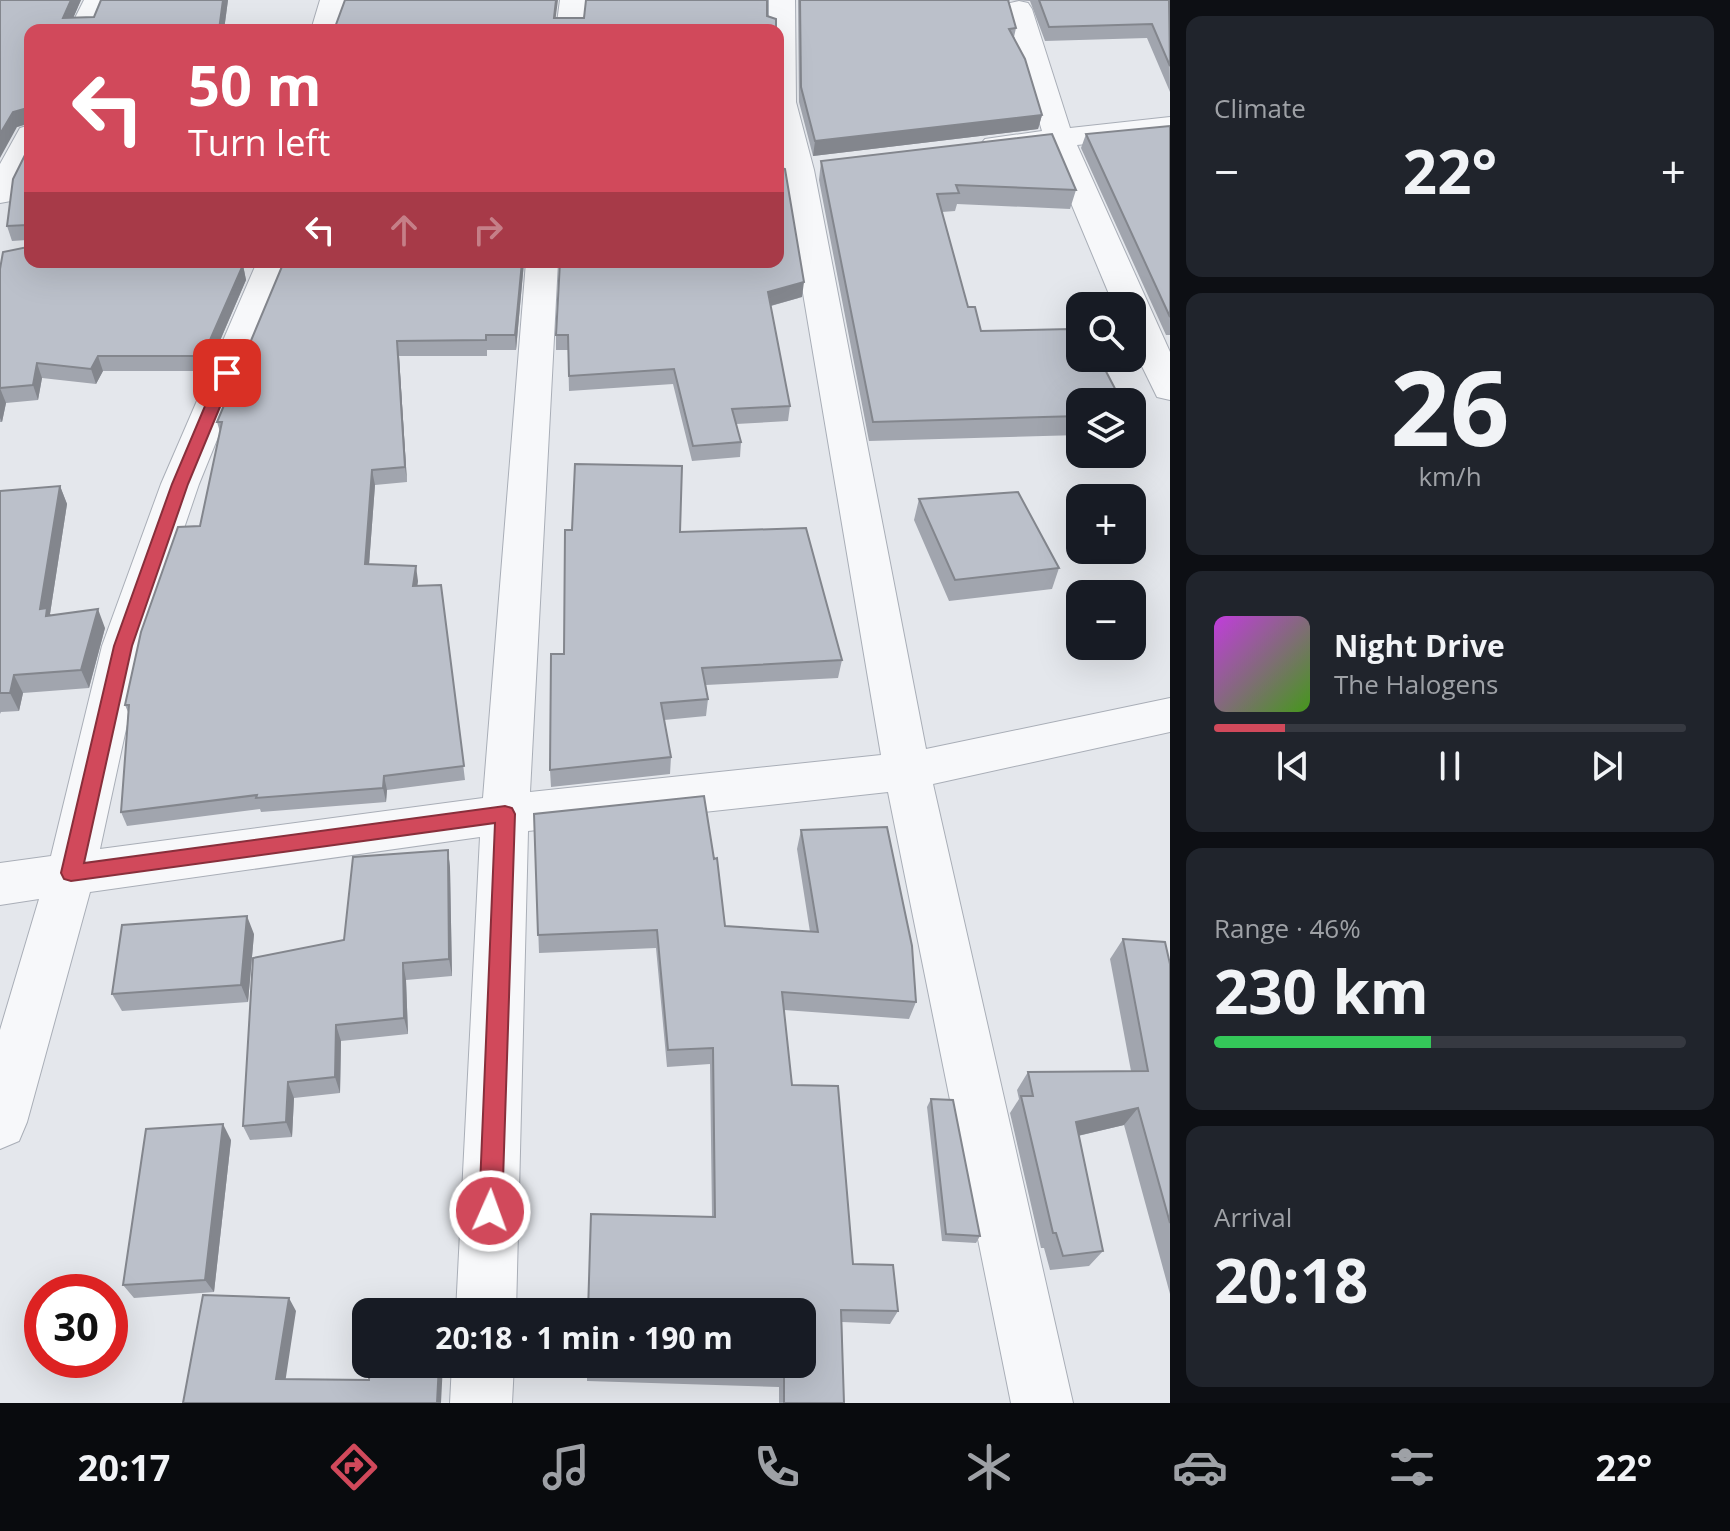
<!DOCTYPE html>
<html lang="en">
<head>
<meta charset="utf-8">
<style>
  :root { --surface:#171b24; --page:#20242c; --text:#f1f3f6; --muted:#9ea1a6; --line:#363941; --accent:#d1495b }
  body { margin:0; font-family:"Open Sans",sans-serif; background:var(--page); color:var(--text); height:100vh; display:flex; flex-direction:column; font-size:30px; white-space:nowrap }
  * { box-sizing:border-box; margin:0 }
  p { font-size:26px; color:var(--muted) }
  .icon { flex:none; width:44px; height:44px; fill:none; stroke:currentColor; stroke-width:2; stroke-linecap:round; stroke-linejoin:round }
  .map { position:relative; flex:1; overflow:hidden }
  .sheet { display:flex; flex-direction:column; gap:16px; padding:16px; background:#0d0f14; width:560px }
  .sheet>* { flex:none }
  .hud { position:absolute; left:24px; top:24px; width:760px; height:244px; border-radius:16px; box-shadow:0 8px 32px #0002; background:#d1495b; color:#fff; overflow:hidden }
  .buttons { position:absolute; left:1066px; top:292px; display:grid; gap:16px }
  .buttons a { display:grid; place-items:center; width:80px; height:80px; border-radius:16px; background:var(--surface); box-shadow:0 8px 32px #0002; font-size:40px }
  .speed { position:absolute; left:24px; top:1274px; display:flex; gap:16px; font-size:40px; font-weight:700; text-align:center }
  .speed>* { display:grid; place-content:center; width:104px; height:104px; border-radius:50%; background:var(--surface); box-shadow:0 8px 32px #0002; line-height:1 }
  .speed .limit { border:12px solid #d22; background:#fff; color:#111 }
  .pin { position:absolute; display:grid; place-items:center; width:68px; height:68px; color:#fff; margin:-34px; border-radius:16px; box-shadow:0 4px 12px #0006 }
  .me { position:absolute; width:88px; margin:-44px; rotate:2deg; stroke-linejoin:round; filter:drop-shadow(0 0 6px #0008) }
  .turn { display:flex; align-items:center; gap:28px; height:168px; padding:0 32px; font-size:36px }
  .turn .icon { width:104px; height:104px; stroke-width:2.5 }
  .turn b { display:block; font-size:56px; line-height:68px }
  .lanes { display:flex; align-items:center; height:76px; padding:0 32px; background:#0003; justify-content:center; gap:40px; direction:ltr }
  .lanes .off { opacity:.35 }
  .big { font-size:60px; font-weight:700; line-height:1.1 }
  .sheet .card { flex:1; display:flex; flex-direction:column; justify-content:center; gap:12px; min-width:0; padding:0 28px; border-radius:16px; background:var(--page) }
  .sheet .dial { align-items:center; gap:0 }
  .dial b { font-size:104px; line-height:1 }
  .song { display:flex; align-items:center; gap:24px }
  .cover { width:96px; height:96px; border-radius:12px; background:linear-gradient(135deg,hsl(290 70% 55%),hsl(100 70% 35%)) }
  .played { height:8px; border-radius:4px; background:linear-gradient(90deg,var(--accent) 15%,var(--line) 15%) }
  .keys { display:flex; justify-content:space-around; direction:ltr }
  .heat { display:flex; justify-content:space-between; align-items:center; font-size:44px; direction:ltr }
  .charge { height:12px; border-radius:6px; background:linear-gradient(90deg,#34c759 46%,var(--line) 0) }
  .trip { position:absolute; left:352px; top:1298px; width:464px; height:80px; border-radius:16px; background:var(--surface); box-shadow:0 8px 32px #0002; font-weight:700; line-height:80px; text-align:center }
  .tab-bar { display:flex; height:128px; justify-content:space-around; align-items:center; background:#090b0e; color:var(--muted) }
  .tab-bar .icon { width:56px; height:56px }
  .tab-bar .current { color:var(--accent) }
  .tab-bar b { font-size:36px; color:var(--text) }
  main { display:flex; flex:1; min-height:0 }
  .map>svg:first-child { display:block }
  .lines { fill:none; stroke-linecap:round; stroke-linejoin:round }
  .minor-casing { stroke:#a9aeb7; stroke-width:2 }
  .minor { fill:#f7f8fa; fill-rule:evenodd }
  .wall { fill:#a1a5ae }
  .shaded-wall { fill:#83868d }
  .building { fill:#bbc0ca; stroke:#83868d; stroke-width:2 }
  .route { fill:#d1495b; stroke:#882f3b; stroke-width:2 }
</style>
</head>
<body>
<main>
<div class="map">
<svg width="1170" height="1403" viewBox="0 0 1170 1403">
  <rect width="100%" height="100%" fill="#e4e7ec"/>
  <g class="lines">
    <defs>
      <path id="minor" d="M84,0H110L95,30H69Z
        M320,0H346L337,30H311Z
        M560,0H586L582,30H556Z
        M769,0H795L796,102L814,170L926,749L1170,698V732L933,784L1073,1403H1011L888,792L528,831L516,1312H456L480,837L90,892L27,1122L19,1141L0,1149V1030L39,899L0,905V863L51,856L102,646L161,484L257,262H289L199,484L144,646L100,849L483,798L526,262H558L530,792L881,755L778,145V30H769Z
        M1019,1L1028,3L1032,9L1070,128L1170,117V135L1077,145L1170,352V400L1157,397L1132,346V306H1114L1048,148L995,154L985,151L980,145L985,139L1042,131L1006,9L1010,3Z
        M30,125V164L11,201L0,203V164L20,128Z
        M452,1364H514L512,1403H450Z"/>
    </defs>
    <!-- minor casing -->
    <use href="#minor" class="minor-casing"/>
    <!-- minor -->
    <use href="#minor" class="minor"/>
  </g>
  <!-- wall -->
  <path class="wall" d="M0,0H81L73,18L94,17L228,0L224,30H30V262H229L228,265H243L246,280L207,371H103L96,384L42,378L38,400L6,403L2,422H0V269L28,247L27,240L12,241L7,226L28,149V124L17,127Z
    M798,0H1010L1008,2L1016,28L1014,37L1042,115L1038,129L813,156L799,102Z
    M1010,0H1169L1170,92L1147,38L1045,41L1030,1Z
    M1170,126V335H1166L1081,148L1086,134Z
    M821,161L1076,190L1070,209L957,204L955,211L942,212L968,307L981,331L1080,358V435L869,441L819,180Z
    M524,262L516,350H487V356H399L407,482L375,485L369,564L418,581L417,586L441,585L465,780L387,790L386,802L261,812L260,809L127,826L121,812L128,712L125,705L200,526L220,432L217,422Z
    M802,297L771,306L790,406L788,421L736,424L741,442L740,457L692,461L673,384L569,391L568,350H556V335Z
    M60,486L67,504L50,614L51,615L105,628L89,688L23,693L19,711L1,712L0,714V491Z
    M919,499L1059,568L1052,589L949,601L914,520Z
    M572,530L680,532L842,660L838,678L706,685L708,699L706,716L664,720L671,757L670,774L551,787L550,770L564,654Z
    M534,814L725,926L810,932L797,849L801,830L916,1002L909,1019L784,1010L792,1085L853,1264L898,1311L890,1324L842,1322L844,1403H779V1387L587,1381V1364L712,1217L710,1064L667,1067L656,948L539,953Z
    M448,850L450,868L452,976L406,980L408,1034L341,1041L340,1093L294,1098L292,1137L250,1140L243,1126L344,940Z
    M254,934L248,1002L122,1011L112,994Z
    M1123,939L1170,964V1294L1124,1125L1078,1136L1103,1251L1089,1266L1050,1270L1044,1248H1041L1010,1113L1019,1099L1017,1090L1028,1072L1131,1071L1110,959Z
    M931,1099L980,1236L976,1243L942,1241L927,1107Z
    M231,1140L214,1292L134,1298L123,1285Z"/>
  <!-- shaded-wall -->
  <path class="shaded-wall" d="M71,0H81L68,30L63,18Z
    M223,0H228L224,30H219Z
    M556,0H558L554,30V18Z
    M27,108L30,123L17,127L0,158V134L13,112Z
    M1042,115L1038,129L813,156L815,141Z
    M522,262H524L516,350L515,335Z
    M243,265L246,280L207,371L203,356Z
    M804,282L802,297L766,307L768,292Z
    M397,341L399,356L407,482L405,467Z
    M98,356L103,371L96,384L91,369Z
    M37,363L42,378L38,400L33,385Z
    M0,388L6,403L2,422L0,418Z
    M372,470L375,485L368,578L365,564Z
    M60,486L67,504L50,614L56,626L40,609Z
    M416,566L418,581L415,601L413,586Z
    M98,609L105,628L89,688L81,670Z
    M14,675L23,693L19,711L10,693Z
    M384,776L387,790L386,802L383,788Z
    M448,850L450,868L452,976L449,959Z
    M247,916L254,934L248,1002L241,985Z
    M403,963L406,980L408,1034L404,1018Z
    M336,1025L341,1041L340,1093L335,1077Z
    M288,1082L294,1098L292,1137L286,1122Z
    M1138,1108L1124,1125L1064,1139L1076,1122Z
    M223,1124L231,1140L214,1292L205,1280Z
    M289,1298L296,1311L284,1390L276,1379Z
    M439,1364H443L441,1403H437Z"/>
  <!-- building -->
  <path class="building" d="M0,0H71L63,18L94,17L101,0H223L219,30H30V262H222L221,265H243L203,356H98L91,369L37,363L33,385L0,388V269L3,252L28,247L27,225L7,226L13,179L28,149L27,108L13,112L0,134Z
    M345,0H556L554,18H584L586,0H767V16L776,19V30H334Z
    M800,0H1008L1016,28L1009,29L1025,59L1042,115L815,141L801,87Z
    M1039,0H1169L1170,66L1152,24L1049,27Z
    M1170,126V317L1086,134Z
    M1052,134L1076,190L956,185L959,193L937,194L968,307H975L981,331L1071,329L1080,348V358H1099L1122,402H1080V416L873,422L821,161Z
    M778,167L785,169L804,282L768,292L790,406L732,409L741,442L693,446L674,369L569,376L568,335H556L560,262H778Z
    M330,262H522L515,335H486V340L397,341L405,467L372,470L365,564L416,566L413,586L441,585L464,766L384,776L383,788L256,798L257,795L121,812L129,705H125L141,632L178,527L200,526L222,422H217L283,264Z
    M575,464L682,466L680,532L806,528L842,660L702,668L708,699L661,703L671,757L550,770L551,654H564L565,530H572Z
    M60,486L40,609L47,608L46,616L98,609L81,670L14,675L10,693H0V491Z
    M1018,492L1059,568L955,580L919,499Z
    M704,796L714,859L717,858L725,926L818,932L801,830L887,827L912,946L916,1002L782,992L792,1085L838,1086L853,1264L893,1265L898,1311L841,1310L844,1403H784V1376L587,1370V1364H802V1312H588L591,1214L715,1217L713,1048L668,1050L657,930L538,935L534,814Z
    M448,850L449,959L403,963L404,1018L336,1025L335,1077L288,1082L286,1122L243,1126L253,958L344,940L353,857Z
    M247,916L241,985L112,994L122,925Z
    M1123,939L1165,942L1170,964V1223L1138,1108L1076,1122L1103,1251L1063,1256L1056,1233H1053L1021,1096H1033L1028,1072L1148,1071Z
    M931,1099L953,1100L980,1236L946,1234Z
    M223,1124L205,1280L123,1285L146,1129Z
    M203,1295L289,1298L276,1379L369,1380L370,1364H439L437,1403H183Z"/>
  <!-- route -->
  <path class="route" d="M227,368L234,373L188,484L132,646L84,863L505,806L512,808L515,814L502,1211L499,1219L490,1223L482,1219L479,1211L495,823L71,881L64,879L61,873L114,646L172,484L219,373Z"/>
</svg>
<div class="buttons">
<a><svg class="icon" aria-label="search" viewBox="0 0 24 24"><circle cx="10" cy="10" r="6"/><path d="M15 15l6 6"/></svg></a>
<a><svg class="icon" aria-label="layers" viewBox="0 0 24 24"><path d="M12 4l9 5-9 5-9-5zM3 14l9 5 9-5"/></svg></a>
<a>+</a>
<a>−</a>
</div>
<div class="speed"><div class="limit">30</div></div>
<div class="pin" style="left:227px;top:373px;background:#d93025"><svg class="icon" aria-label="arrive" viewBox="0 0 24 24"><path d="M6 21V4h12l-3 4 3 4H6"/></svg></div>
<svg class="me" style="left:490px;top:1211px" viewBox="-20 -20 40 40"><circle r="17" fill="#d1495b" stroke="#fff" stroke-width="3"/><path d="M0-11L8 9 0 5-8 9z" fill="#fff"/></svg>
<div class="trip">20:18 · 1 min · 190 m</div>
<div class="hud">
<div class="turn"><svg class="icon" aria-label="left" viewBox="0 0 24 24"><path d="M17 20v-9H6M10 6l-5 5 5 5"/></svg><div><b>50 m</b>Turn left</div></div>
<div class="lanes"><svg class="icon" aria-label="left" viewBox="0 0 24 24"><path d="M17 20v-9H6M10 6l-5 5 5 5"/></svg><svg class="icon off" aria-label="ahead" viewBox="0 0 24 24"><path d="M12 20V5M6 11l6-6 6 6"/></svg><svg class="icon off" aria-label="right" viewBox="0 0 24 24"><path d="M7 20v-9h11M14 6l5 5-5 5"/></svg></div>
</div>
</div>
<section class="sheet">
<div class="card"><p>Climate</p>
<div class="heat"><a>−</a><b class="big">22°</b><a>+</a></div>
</div>
<div class="card dial"><b>26</b><p>km/h</p></div>
<div class="card">
<div class="song"><i class="cover"></i><div><b>Night Drive</b><p>The Halogens</p></div></div>
<div class="played"></div>
<div class="keys"><svg class="icon" aria-label="previous" viewBox="0 0 24 24"><path d="M18 5L8 12l10 7zM5 5v14"/></svg><svg class="icon" aria-label="pause" viewBox="0 0 24 24"><path d="M8 5v14M16 5v14"/></svg><svg class="icon" aria-label="next" viewBox="0 0 24 24"><path d="M6 5l10 7-10 7zM19 5v14"/></svg></div>
</div>
<div class="card"><p>Range · 46%</p><b class="big">230 km</b><div class="charge"></div></div>
<div class="card"><p>Arrival</p><b class="big">20:18</b></div>
</section>
</main>
<nav class="tab-bar">
<b>20:17</b>
<svg class="icon current" aria-label="directions" viewBox="0 0 24 24"><path d="M12 3l9 9-9 9-9-9zM9 14v-3h6M13 9l2 2-2 2"/></svg>
<svg class="icon" aria-label="music" viewBox="0 0 24 24"><path d="M9 18V5l10-2v13"/><circle cx="6" cy="18" r="3"/><circle cx="16" cy="16" r="3"/></svg>
<svg class="icon" aria-label="phone" viewBox="0 0 24 24"><path d="M5 4h4l2 5-3 2q2 4 5 5l2-3 5 2v4C11 20 4 13 5 4z"/></svg>
<svg class="icon" aria-label="climate" viewBox="0 0 24 24"><path d="M12 3v18M4 7l16 10M4 17L20 7"/></svg>
<svg class="icon" aria-label="car" viewBox="0 0 24 24"><path d="M5 17H2v-5l4-1 3-4h7l3 4 3 1v5h-3M9 17h6M6 11h13"/><circle cx="7" cy="17" r="2"/><circle cx="17" cy="17" r="2"/></svg>
<svg class="icon" aria-label="filters" viewBox="0 0 24 24"><path d="M4 7h16M4 17h16"/><circle cx="9" cy="7" r="2"/><circle cx="15" cy="17" r="2"/></svg>
<b>22°</b>
</nav>
</body>
</html>
